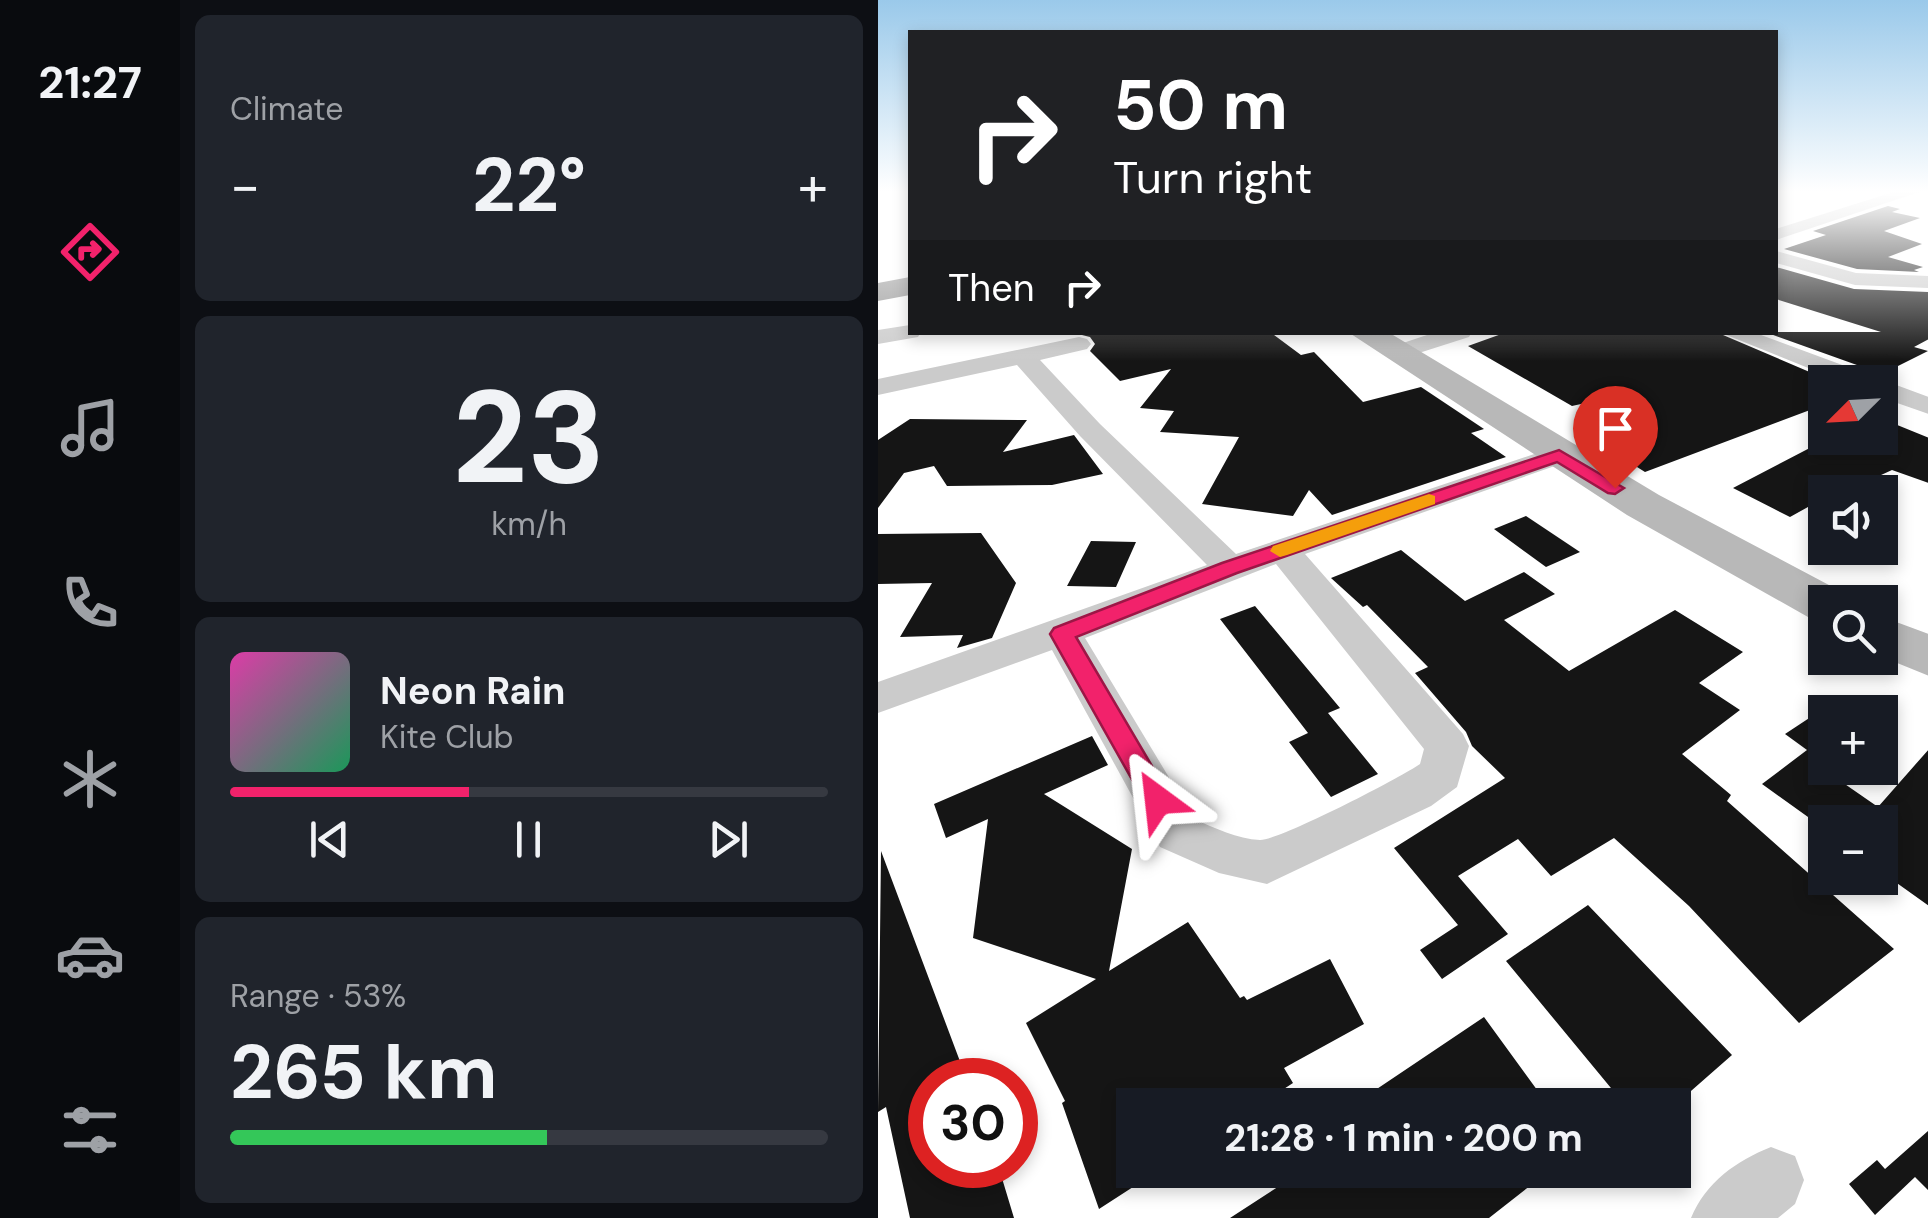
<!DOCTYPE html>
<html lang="en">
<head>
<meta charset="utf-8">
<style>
  :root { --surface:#171b24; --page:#20242c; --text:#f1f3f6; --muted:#9ea1a6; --line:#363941; --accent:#f2226b }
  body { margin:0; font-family:"DM Sans",sans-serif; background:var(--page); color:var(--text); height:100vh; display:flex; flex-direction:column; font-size:38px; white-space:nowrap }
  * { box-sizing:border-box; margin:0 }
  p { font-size:32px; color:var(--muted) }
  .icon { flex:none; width:55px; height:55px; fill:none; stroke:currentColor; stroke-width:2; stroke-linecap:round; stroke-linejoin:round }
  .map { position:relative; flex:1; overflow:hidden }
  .drawer { display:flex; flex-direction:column; gap:15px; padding:15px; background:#0d0f14; width:698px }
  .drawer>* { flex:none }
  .top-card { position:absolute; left:30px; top:30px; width:870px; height:305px; border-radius:0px; box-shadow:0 5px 15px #0003; background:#202124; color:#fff; overflow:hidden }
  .needle { width:65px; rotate:246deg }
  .buttons { position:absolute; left:930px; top:365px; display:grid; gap:20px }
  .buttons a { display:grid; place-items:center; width:90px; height:90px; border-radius:0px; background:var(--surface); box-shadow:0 5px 15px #0003; font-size:50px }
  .speed { position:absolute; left:30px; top:1058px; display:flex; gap:20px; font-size:50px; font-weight:700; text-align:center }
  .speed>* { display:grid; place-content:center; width:130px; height:130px; border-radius:50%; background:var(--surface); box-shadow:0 5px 15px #0003; line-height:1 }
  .speed .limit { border:15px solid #d22; background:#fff; color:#111 }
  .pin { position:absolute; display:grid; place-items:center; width:85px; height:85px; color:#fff; margin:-102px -42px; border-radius:50% 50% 50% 0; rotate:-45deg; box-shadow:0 0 10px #0007 }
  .pin .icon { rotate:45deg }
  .me { position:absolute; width:110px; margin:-55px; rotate:330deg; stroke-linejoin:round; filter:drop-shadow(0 0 8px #0008) }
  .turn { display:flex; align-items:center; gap:35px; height:210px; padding:0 40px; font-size:45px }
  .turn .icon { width:130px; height:130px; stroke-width:2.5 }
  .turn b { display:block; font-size:70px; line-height:85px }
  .then { display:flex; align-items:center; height:95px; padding:0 40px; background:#0003; gap:20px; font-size:38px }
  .big { font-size:75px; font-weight:700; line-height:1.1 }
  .drawer .widget { flex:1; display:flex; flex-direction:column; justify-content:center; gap:15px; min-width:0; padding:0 35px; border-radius:15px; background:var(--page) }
  .drawer .dial { align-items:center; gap:0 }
  .dial b { font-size:130px; line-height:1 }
  .song { display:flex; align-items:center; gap:30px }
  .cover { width:120px; height:120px; border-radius:15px; background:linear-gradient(135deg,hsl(320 70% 55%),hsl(150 70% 35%)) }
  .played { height:10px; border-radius:5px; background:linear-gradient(90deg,var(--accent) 40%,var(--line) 40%) }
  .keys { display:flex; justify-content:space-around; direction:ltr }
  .heat { display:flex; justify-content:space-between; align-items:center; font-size:55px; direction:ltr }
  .charge { height:15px; border-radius:8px; background:linear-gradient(90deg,#34c759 53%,var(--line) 0) }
  .trip { position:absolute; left:238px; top:1088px; width:575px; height:100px; border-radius:0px; background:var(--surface); box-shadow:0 5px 15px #0003; font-weight:700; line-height:100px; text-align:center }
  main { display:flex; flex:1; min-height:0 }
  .tab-bar { display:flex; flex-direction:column; width:180px; justify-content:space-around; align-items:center; background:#090b0e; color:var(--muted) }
  .tab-bar .icon { width:70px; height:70px }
  .tab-bar .current { color:var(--accent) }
  .tab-bar b { font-size:45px; color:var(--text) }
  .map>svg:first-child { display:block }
  .building { fill:#151515 }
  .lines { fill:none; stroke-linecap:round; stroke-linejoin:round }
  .street { fill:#cbcbcb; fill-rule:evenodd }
  .secondary { fill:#b8b8b8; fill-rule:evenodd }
  .highway { fill:#959595; fill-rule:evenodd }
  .route { fill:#f2226b; stroke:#9d1646; stroke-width:2.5 }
  .slow { fill:#f59e0b }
</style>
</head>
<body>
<main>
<nav class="tab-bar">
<b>21:27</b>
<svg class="icon current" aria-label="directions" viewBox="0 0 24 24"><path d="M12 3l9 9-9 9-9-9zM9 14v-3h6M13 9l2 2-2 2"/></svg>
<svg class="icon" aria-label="music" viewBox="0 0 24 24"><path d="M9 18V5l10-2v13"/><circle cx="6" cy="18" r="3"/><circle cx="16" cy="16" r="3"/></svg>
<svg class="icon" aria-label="phone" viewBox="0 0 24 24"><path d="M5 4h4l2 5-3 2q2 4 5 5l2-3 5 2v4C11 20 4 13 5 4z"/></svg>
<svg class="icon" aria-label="climate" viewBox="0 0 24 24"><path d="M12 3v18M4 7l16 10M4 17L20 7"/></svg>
<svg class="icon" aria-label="car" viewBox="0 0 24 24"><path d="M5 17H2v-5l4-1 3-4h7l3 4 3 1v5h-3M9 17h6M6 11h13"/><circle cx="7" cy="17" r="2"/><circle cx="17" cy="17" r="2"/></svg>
<svg class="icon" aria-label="filters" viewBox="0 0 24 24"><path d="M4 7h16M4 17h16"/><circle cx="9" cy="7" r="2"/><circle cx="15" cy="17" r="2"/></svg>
</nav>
<section class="drawer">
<div class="widget"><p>Climate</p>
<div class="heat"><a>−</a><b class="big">22°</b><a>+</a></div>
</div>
<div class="widget dial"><b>23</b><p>km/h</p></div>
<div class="widget">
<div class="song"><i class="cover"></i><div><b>Neon Rain</b><p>Kite Club</p></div></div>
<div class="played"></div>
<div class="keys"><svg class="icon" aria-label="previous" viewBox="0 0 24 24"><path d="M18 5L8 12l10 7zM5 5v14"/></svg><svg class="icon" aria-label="pause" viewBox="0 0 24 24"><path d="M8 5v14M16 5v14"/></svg><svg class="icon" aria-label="next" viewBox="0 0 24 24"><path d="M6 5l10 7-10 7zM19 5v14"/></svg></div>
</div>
<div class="widget"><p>Range · 53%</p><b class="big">265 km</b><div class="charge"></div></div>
</section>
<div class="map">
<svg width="1051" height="1218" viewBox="0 0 1051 1218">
  <rect width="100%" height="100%" fill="#fff"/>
  <!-- building -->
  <path class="building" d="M1010,206L1022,209L1014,212L1042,218L1006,231L1044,244L1010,257L1045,267L1036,270L1041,272L979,269L906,249L948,235L935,231Z
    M898,267L976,289L1051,292V339L1036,347L1050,351L1004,374L887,332H1003L898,299Z
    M192,332H392L423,355L436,352L485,402L543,387L606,429L593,433L628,457L454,515L431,490L415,516L324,504L361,437L282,432L296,411L262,408L293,369L242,381L212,351L217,344L212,337Z
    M629,332H838L948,379V404L767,472L735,452L763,442L703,404L694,406L590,346Z
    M1002,418L1051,438V483L1014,470L966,492H948V502H939L912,517L855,488L951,438H1002Z
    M32,419L149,420L125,452L196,435L225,474L174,485L69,486L56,466L26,473L0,508V440Z
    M648,516L702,552L668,567L616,529Z
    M103,533L138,583L114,638L79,648L85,635L22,637L54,583L0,584V534Z
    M213,541L258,542L238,587L189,586Z
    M523,550L587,601L646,572L677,594L626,620L691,671L797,610L865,652L821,683L862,710L804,754L853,795L849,801L1016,949L921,1023L811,906L736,838L673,876L640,839L580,876L630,934L564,979L542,950L580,925L516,848L627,778L594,746L588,732L537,673L550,667L489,605L485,607L453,578Z
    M377,606L462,708L450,713L500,774L453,797L411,742L430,733L342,619Z
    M948,707V771L1000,807L1051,749V906L1002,871V822H937L884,784L929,750L907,734Z
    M214,736L230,765L166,794L254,849L231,971L310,922L362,998L366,996L369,1000L452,959L486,1024L406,1068L415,1083L381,1105H255V1187L221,1209L184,1103L187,1101L148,1023L218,979L95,938L110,819L68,838L56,804Z
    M3,851L89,1080H52V1165H120L136,1218H32L8,1107L0,1112Z
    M710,905L854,1055L797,1105H747L628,961Z
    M606,1017L670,1105H475Z
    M1051,1130V1191L1037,1177L997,1215L971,1184L999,1160L1007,1169Z
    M426,1170H672L611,1218H352Z"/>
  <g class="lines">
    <!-- street -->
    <path class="street" d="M1022,190H1047L898,240V229Z
      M898,251L978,273L1051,276V288L977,285L898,263Z
      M32,325V332H43L40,337L0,344V330Z
      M558,332H594L591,337L519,360L507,353L510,348Z
      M841,332H875L1051,397V414L1002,397V382H965Z
      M201,337L209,339L213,344L209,349L162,360L222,424L358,554L671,449H691L696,455L691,461L427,554L585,734L591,746L579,787L553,806L389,884L341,873L282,847L174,650L0,713V682L329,565L202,436L139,365L0,395V379ZM398,564L546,749L542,764C522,778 400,841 382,840C359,839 337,828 316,819L207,638Z
      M893,1147L917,1156L926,1180L917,1204L900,1218H813C828,1182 858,1161 893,1147Z"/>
    <!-- secondary -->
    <path class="secondary" d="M470,332H510L781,495L966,593L972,602H948V621L930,617L749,515Z
      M1002,616L1051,634V676L1002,656Z"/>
    <!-- highway -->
    <path class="highway" d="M32,277V295L0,301V283Z"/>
  </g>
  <!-- sky -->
  <linearGradient id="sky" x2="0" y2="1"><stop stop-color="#9ac9ea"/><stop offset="0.53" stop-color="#fff"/><stop offset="1" stop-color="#fff" stop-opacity="0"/></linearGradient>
  <rect width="1051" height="361" fill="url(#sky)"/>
  <!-- route -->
  <path class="route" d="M681,450L746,488L737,494L730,493L679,462L359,573L198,637L294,800L290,808L280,811L270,808L172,634L176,628L344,563Z"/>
  <!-- slow -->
  <path class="slow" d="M551,494L557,496V504L409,555L402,557L392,551L395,546Z"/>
</svg>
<div class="buttons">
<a><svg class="needle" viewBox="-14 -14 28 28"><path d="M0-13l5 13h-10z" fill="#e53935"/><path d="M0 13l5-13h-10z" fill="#9ea1a6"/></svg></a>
<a><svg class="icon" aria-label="sound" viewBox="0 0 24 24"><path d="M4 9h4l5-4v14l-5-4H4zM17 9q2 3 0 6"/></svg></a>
<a><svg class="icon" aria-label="search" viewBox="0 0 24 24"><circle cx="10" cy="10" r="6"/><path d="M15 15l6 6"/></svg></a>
<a>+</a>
<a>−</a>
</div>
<div class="speed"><div class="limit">30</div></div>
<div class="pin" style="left:737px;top:488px;background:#d93025"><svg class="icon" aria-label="arrive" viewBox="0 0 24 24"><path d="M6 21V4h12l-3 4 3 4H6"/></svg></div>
<svg class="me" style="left:280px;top:800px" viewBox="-20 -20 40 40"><path d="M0-17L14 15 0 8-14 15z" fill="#f2226b" stroke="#fff" stroke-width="4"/></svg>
<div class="trip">21:28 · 1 min · 200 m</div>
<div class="top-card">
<div class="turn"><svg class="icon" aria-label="right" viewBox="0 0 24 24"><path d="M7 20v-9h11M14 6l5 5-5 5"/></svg><div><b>50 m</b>Turn right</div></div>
<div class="then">Then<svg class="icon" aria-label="right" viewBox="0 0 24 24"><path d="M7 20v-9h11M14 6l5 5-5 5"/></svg></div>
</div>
</div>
</main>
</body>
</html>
